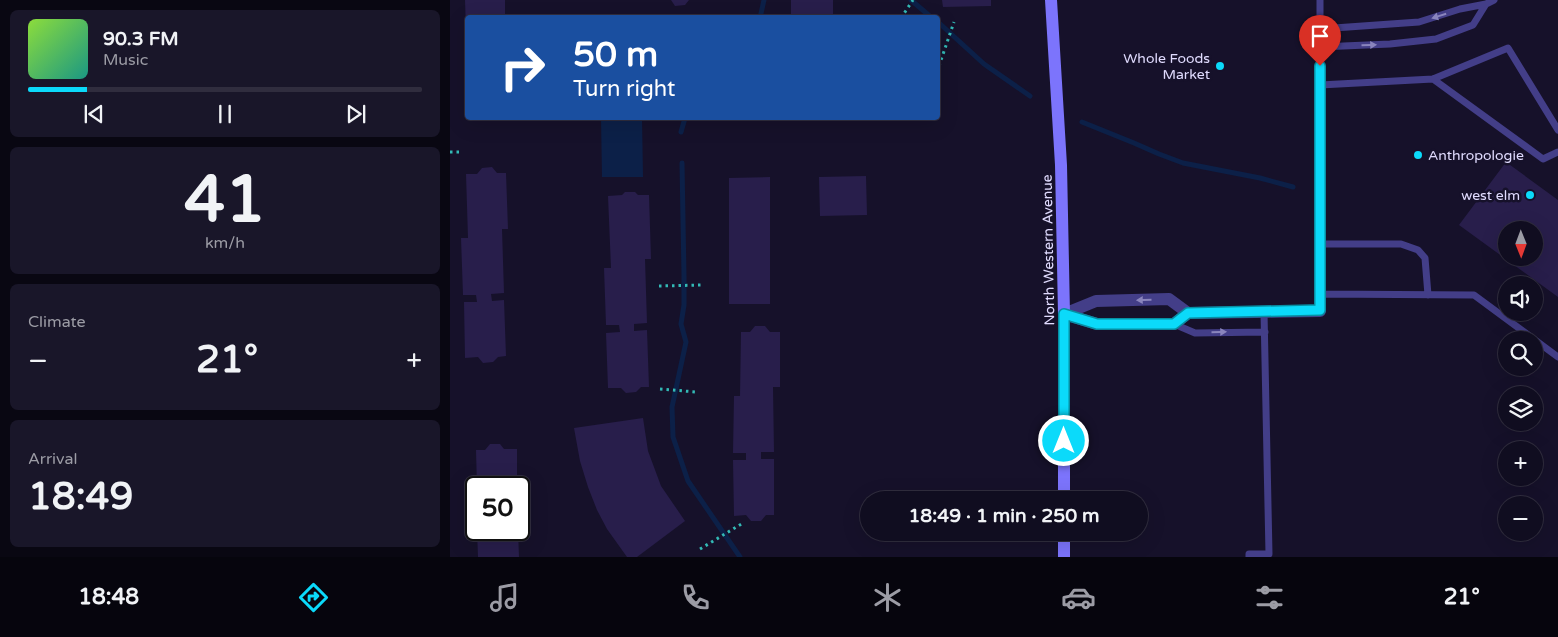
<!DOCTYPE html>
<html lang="en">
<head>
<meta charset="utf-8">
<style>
  :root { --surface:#100d20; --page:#191629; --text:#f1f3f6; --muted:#9c9ca5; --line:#302d3e; --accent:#0bdafa }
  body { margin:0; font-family:"Varela Round",sans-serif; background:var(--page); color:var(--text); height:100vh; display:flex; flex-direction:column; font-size:19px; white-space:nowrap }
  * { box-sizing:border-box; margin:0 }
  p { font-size:16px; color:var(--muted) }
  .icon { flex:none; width:28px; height:28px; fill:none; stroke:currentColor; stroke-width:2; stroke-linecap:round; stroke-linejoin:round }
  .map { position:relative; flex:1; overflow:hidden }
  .side { display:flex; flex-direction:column; gap:10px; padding:10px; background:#090712; width:450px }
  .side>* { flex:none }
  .top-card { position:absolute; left:15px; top:15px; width:475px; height:105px; border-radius:5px; box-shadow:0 5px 20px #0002,0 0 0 1px var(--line); background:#1a4fa0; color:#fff; overflow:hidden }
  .needle { width:32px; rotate:179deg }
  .fabs { position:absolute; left:1048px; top:221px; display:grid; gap:10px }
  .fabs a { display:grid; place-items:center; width:45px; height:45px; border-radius:50%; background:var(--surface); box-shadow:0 5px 20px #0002,0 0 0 1px var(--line); font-size:25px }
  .speed { position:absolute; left:15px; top:476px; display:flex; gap:10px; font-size:25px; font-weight:700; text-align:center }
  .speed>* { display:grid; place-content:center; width:65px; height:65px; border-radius:50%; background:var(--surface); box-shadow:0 5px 20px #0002,0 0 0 1px var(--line); line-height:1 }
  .speed .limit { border:2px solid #111; border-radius:8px; background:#fff; color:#111 }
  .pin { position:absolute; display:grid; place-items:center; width:42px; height:42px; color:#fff; margin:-51px -21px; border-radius:50% 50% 50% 0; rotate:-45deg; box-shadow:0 0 5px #0007 }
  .pin .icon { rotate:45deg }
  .me { position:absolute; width:55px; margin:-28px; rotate:0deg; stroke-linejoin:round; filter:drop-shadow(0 0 4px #0008) }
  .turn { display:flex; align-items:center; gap:18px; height:105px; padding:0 25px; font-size:22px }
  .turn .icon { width:65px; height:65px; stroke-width:2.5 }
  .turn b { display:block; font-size:35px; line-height:42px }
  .big { font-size:38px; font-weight:700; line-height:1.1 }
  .side .card { flex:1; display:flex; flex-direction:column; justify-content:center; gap:8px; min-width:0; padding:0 18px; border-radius:8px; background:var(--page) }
  .side .dial { align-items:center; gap:0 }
  .dial b { font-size:65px; line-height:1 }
  .song { display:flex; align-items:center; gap:15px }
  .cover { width:60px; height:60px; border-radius:8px; background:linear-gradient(135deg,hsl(90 70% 55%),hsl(170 70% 35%)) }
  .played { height:5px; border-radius:2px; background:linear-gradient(90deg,var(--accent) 15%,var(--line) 15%) }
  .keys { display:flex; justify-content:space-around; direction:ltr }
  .heat { display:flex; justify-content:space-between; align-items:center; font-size:28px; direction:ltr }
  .trip { position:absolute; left:410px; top:491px; width:288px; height:50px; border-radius:25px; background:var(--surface); box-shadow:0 5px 20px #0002,0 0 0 1px var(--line); font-weight:700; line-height:50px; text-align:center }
  .dock { display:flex; height:80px; justify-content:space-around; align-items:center; background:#06050d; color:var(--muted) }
  .dock .icon { width:35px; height:35px }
  .dock .current { color:var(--accent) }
  .dock b { font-size:22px; color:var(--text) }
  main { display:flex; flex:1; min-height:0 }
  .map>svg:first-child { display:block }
  .water { fill:#0c2048 }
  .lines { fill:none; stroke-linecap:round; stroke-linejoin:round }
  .stream { stroke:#0c2048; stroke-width:5 }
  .building { fill:#281e4b; fill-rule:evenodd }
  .path { stroke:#33bab6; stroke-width:3; stroke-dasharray:2.5 4; stroke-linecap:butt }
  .lane { stroke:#433e88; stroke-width:7 }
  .street { stroke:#433e88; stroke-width:12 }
  .secondary { stroke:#7c74fc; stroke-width:12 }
  .oneway { fill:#8a85bd }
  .route-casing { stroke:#078ea2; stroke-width:12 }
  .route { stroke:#0bdafa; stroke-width:9 }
  .poi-dot { fill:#0bdafa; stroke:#16112a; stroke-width:2 }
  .labels { text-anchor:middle; stroke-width:5; stroke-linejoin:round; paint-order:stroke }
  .poi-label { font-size:14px; fill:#e0dbfe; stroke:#16112a; text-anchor:end }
  .street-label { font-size:14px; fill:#e0dbfe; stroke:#16112a }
</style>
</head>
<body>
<main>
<section class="side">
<div class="card">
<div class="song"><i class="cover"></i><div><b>90.3 FM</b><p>Music</p></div></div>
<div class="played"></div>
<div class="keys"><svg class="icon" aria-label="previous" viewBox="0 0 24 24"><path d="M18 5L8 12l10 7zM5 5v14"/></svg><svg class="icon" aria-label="pause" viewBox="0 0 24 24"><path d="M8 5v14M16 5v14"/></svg><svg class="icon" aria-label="next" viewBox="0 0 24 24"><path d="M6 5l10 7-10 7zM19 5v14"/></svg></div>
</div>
<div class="card dial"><b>41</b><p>km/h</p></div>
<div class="card"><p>Climate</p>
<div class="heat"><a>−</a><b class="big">21°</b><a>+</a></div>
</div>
<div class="card"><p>Arrival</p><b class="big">18:49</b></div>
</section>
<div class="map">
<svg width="1108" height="557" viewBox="0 0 1108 557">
  <rect width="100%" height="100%" fill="#16112a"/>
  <!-- water -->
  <path class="water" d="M151,118H192L193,177H152Z"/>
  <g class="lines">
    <!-- stream -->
    <path class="stream" d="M461,0L482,18
      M310,18L314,0
      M488,22L534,64L580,96
      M632,122L684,143L709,154L733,163L810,178L843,187
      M231,132L235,118
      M232,163L234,276V305L231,324L236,342L222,407L223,437L238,481L290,557"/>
  </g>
  <!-- building -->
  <path class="building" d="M15,0H55V18H18V30H16Z
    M221,0H239L235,5L225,6Z
    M341,0H383V15L429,14V18H341Z
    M492,0H541V6L493,7Z
    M1056,162L1108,200V297L1009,225ZM1056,230H1084V258H1056Z
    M42,167L47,173H56L58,229H52L54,293L41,294L42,301L54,300L56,356L48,357L43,362L33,363L28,357L15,358L14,302H27L26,295H13L11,238H18L16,174H27L32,168Z
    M416,176L417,215L370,216L369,177Z
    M320,177V304H279V178Z
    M175,192H185L188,195H199L201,259H195L197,323L184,324V331L197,330L199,387H191L186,392L176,393L171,388H158L156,333L170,332L169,325H156L154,268H161L158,196L172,195Z
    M305,326H315L320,332H330V387H323L324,452H311V459H324V515H316L311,521H301L296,515L284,516L283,460H296V453H283L284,396H290L291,332H300Z
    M193,418L198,451L211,486L235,521L187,557H177L157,529L147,510L138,487L130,461L124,428Z
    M40,444H50L54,449H67V488H27L26,450H35Z
    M27,530H68L69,557H28Z"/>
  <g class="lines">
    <!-- path -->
    <path class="path" d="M451,18L463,0
      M489,66L504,22
      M0,152H13
      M209,286L253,285
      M210,389L246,392
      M250,549L293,523"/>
    <!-- lane -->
    <path class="lane" d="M870,0V311
      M870,29L969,22L1010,9L1036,4L1044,0
      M870,47L940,44L986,39L1023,25L1036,4
      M983,79L1093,159L1108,152
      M870,85L983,79L1058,48L1108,130
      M870,244H951L968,250L975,258L978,295
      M870,294L1024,295L1108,357
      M724,324L745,333L815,332
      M799,557V554H819L814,312"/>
    <!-- street -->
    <path class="street" d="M614,314L647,324H724L738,313L870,311
      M614,314L646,301L719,299L738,313"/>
    <!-- secondary -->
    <path class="secondary" d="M601,0L611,165L614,314V500
      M614,557V532"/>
  </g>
  <!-- one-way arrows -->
  <defs><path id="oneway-solid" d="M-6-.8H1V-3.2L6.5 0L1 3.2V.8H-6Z" transform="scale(1.25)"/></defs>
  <g class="oneway">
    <use href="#oneway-solid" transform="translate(989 16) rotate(163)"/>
    <use href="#oneway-solid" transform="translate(919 45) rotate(-2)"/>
    <use href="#oneway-solid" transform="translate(694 300) rotate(179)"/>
    <use href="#oneway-solid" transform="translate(769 332) rotate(-1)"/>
  </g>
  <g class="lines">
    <defs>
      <path id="route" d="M614,441V314L647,324H724L738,313L870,310V66"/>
    </defs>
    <!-- route casing -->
    <use href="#route" class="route-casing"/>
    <!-- route -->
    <use href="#route" class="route"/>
  </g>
  <!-- markers -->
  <g class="poi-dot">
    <circle cx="770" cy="66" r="5"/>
    <circle cx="968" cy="155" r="5"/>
    <circle cx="1080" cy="195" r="5"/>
  </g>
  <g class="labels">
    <!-- poi labels -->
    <g class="poi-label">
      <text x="760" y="63">Whole Foods<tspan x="760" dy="16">Market</tspan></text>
      <text x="978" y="160" text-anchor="start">Anthropologie</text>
      <text x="1070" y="200">west elm</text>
    </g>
    <!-- street labels -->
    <g class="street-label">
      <text transform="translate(598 250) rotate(-91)" y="5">North Western Avenue</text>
    </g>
  </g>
</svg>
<div class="fabs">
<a><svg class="needle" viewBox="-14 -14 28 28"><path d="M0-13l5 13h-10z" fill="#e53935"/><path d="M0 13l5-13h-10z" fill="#9c9ca5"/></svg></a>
<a><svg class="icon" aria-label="sound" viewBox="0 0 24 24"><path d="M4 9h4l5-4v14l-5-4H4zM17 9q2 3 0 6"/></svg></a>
<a><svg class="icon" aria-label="search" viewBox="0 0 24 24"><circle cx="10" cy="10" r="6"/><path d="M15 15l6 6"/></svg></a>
<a><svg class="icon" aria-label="layers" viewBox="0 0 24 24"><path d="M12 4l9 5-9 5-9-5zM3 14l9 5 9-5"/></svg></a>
<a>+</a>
<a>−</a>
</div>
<div class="speed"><div class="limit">50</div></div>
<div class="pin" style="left:870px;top:66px;background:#d93025"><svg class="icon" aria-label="arrive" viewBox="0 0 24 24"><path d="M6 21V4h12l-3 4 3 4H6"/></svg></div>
<svg class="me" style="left:614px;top:441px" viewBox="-20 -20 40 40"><circle r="17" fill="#0bdafa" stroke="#fff" stroke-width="3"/><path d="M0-11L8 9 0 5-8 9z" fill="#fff"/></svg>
<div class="trip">18:49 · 1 min · 250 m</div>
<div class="top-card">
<div class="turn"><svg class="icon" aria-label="right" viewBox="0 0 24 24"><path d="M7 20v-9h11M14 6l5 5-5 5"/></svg><div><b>50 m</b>Turn right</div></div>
</div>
</div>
</main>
<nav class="dock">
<b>18:48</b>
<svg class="icon current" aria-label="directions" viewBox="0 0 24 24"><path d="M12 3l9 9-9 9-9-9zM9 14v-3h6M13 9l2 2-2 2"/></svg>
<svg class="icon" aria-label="music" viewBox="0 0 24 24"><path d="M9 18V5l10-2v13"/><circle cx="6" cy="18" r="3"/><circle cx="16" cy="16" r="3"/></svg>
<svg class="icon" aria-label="phone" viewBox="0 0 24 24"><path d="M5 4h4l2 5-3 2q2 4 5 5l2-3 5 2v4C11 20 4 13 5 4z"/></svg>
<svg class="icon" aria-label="climate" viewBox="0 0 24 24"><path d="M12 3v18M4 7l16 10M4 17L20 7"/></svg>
<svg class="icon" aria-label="car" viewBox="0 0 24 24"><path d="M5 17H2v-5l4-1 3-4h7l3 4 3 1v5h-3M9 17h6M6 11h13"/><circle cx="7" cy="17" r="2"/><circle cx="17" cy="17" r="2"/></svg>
<svg class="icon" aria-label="filters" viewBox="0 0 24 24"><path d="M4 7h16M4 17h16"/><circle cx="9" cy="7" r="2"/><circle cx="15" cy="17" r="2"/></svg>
<b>21°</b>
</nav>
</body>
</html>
